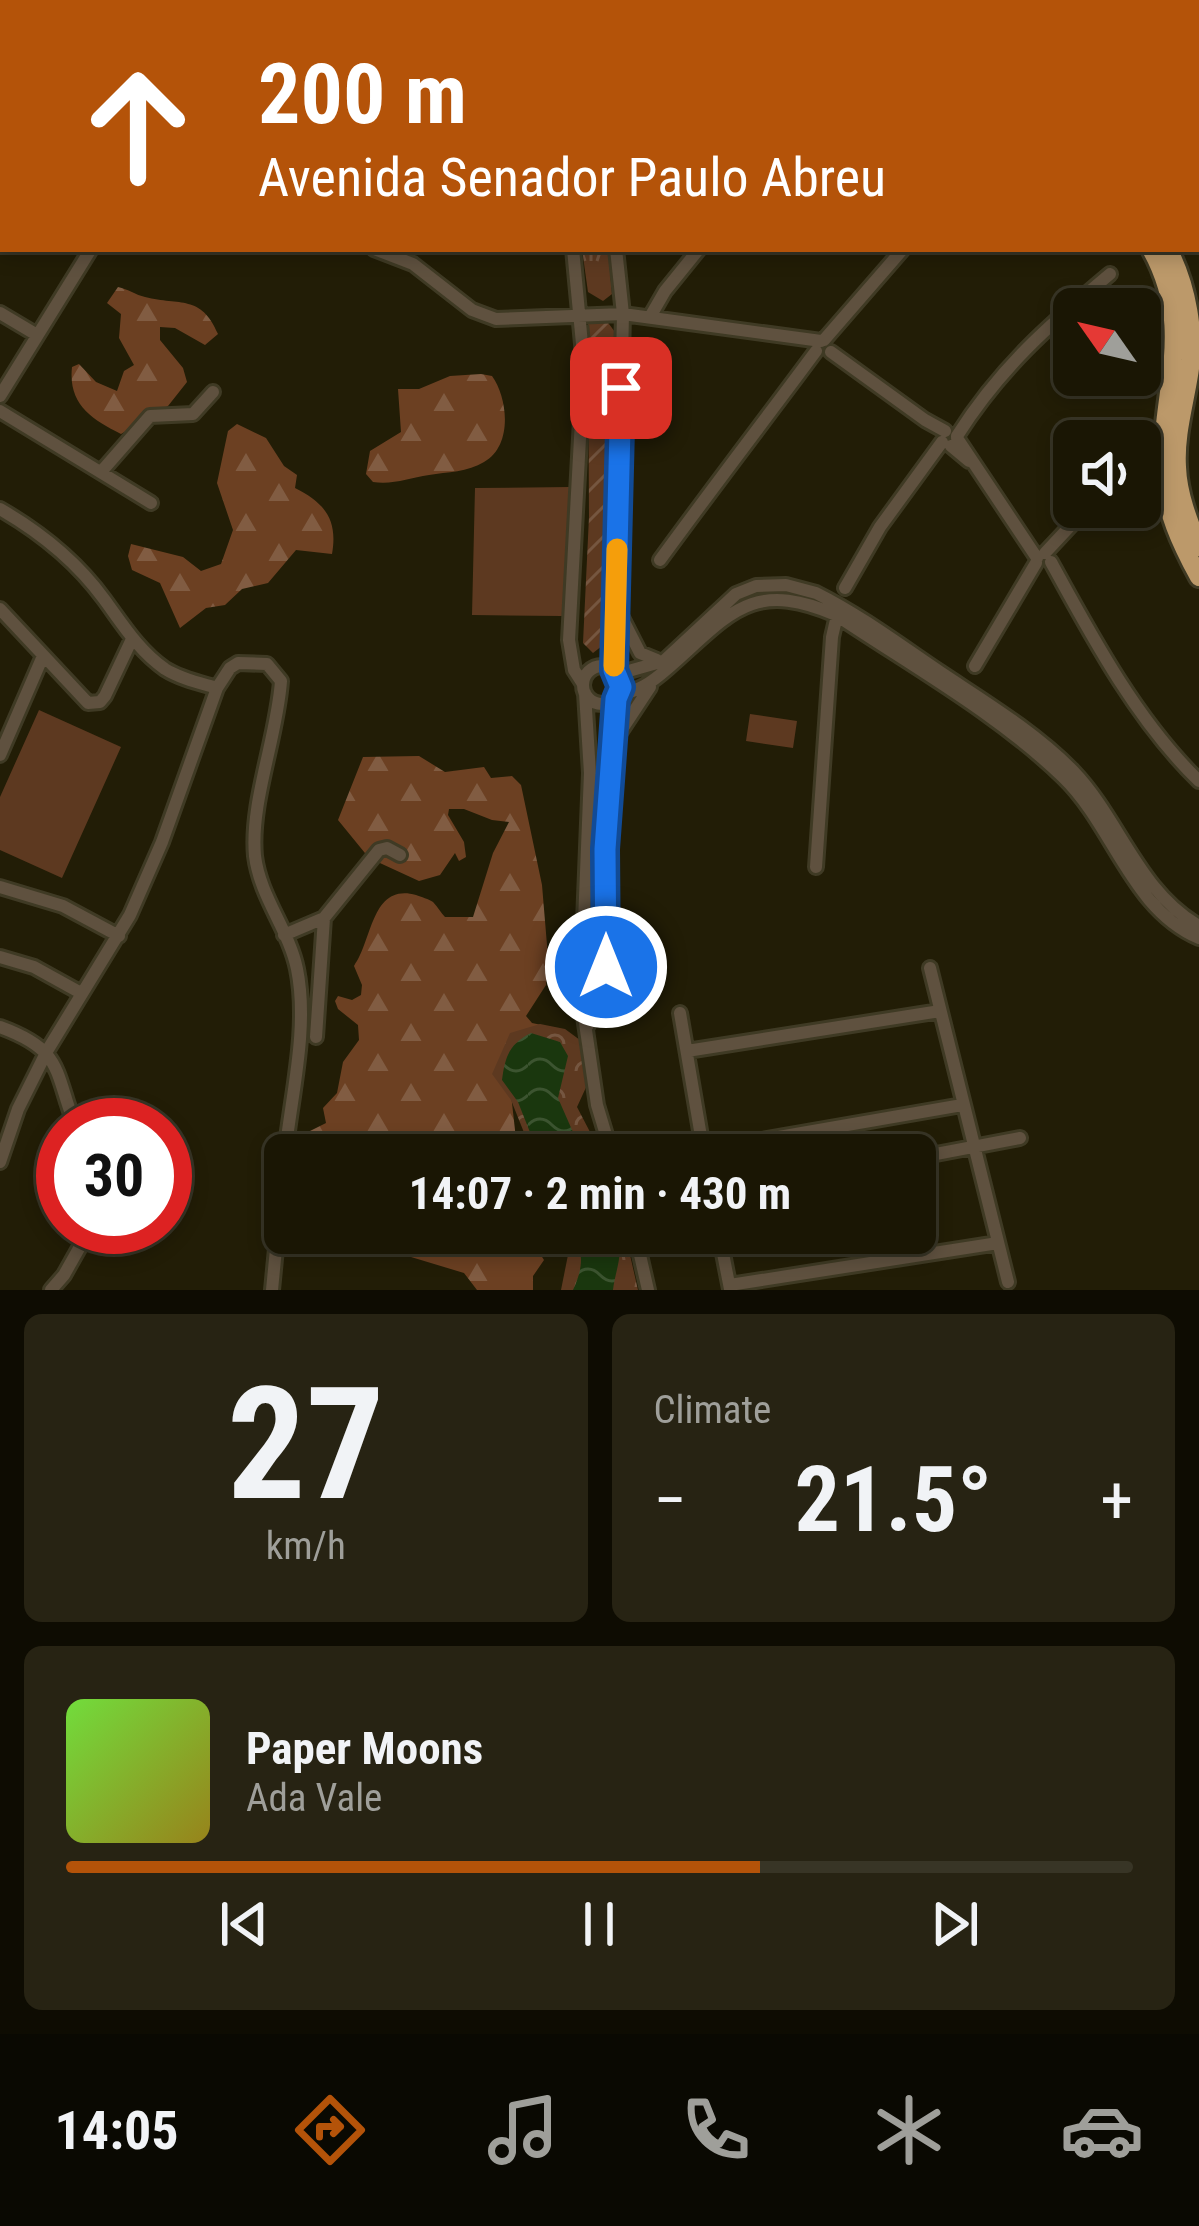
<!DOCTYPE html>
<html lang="en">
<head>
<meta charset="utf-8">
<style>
  :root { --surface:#1a1604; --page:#272313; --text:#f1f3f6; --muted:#9f9f9a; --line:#383526; --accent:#b45309 }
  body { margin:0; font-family:"Roboto Condensed",sans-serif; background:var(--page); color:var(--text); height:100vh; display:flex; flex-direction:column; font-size:45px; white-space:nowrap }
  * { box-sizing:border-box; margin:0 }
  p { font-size:39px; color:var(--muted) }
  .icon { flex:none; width:66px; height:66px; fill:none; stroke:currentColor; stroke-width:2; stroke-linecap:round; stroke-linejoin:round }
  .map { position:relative; height:1290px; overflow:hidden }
  .details { display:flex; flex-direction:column; gap:24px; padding:24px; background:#0e0c02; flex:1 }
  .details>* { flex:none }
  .banner { position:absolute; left:0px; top:0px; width:1200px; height:252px; box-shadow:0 6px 18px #0003,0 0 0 3px var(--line); background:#b45309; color:#fff; overflow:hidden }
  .needle { width:78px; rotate:304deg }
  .tools { position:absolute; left:1053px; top:288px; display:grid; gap:24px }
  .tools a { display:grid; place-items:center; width:108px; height:108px; border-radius:18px; background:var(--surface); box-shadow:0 6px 18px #0003,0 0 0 3px var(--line); font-size:60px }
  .speed { position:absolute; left:36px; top:1098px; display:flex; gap:24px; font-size:60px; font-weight:700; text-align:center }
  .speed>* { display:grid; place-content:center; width:156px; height:156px; border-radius:50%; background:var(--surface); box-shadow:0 6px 18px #0003,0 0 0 3px var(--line); line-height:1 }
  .speed .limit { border:18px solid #d22; background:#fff; color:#111 }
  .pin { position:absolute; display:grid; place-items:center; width:102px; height:102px; color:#fff; margin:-51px; border-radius:24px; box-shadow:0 6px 18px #0006 }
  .me { position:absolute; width:132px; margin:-66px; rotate:0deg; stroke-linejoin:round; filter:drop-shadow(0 0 9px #0008) }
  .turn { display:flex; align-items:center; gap:42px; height:252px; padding:0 60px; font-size:54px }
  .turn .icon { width:156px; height:156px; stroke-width:2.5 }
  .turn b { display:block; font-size:84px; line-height:102px }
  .big { font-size:90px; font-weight:700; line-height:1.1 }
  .details .tile { flex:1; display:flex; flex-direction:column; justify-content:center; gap:18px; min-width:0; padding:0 42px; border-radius:18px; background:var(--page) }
  .details .dial { align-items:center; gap:0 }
  .dial b { font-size:156px; line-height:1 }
  .song { display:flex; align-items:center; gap:36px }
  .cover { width:144px; height:144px; border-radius:18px; background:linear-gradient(135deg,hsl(100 70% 55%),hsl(50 70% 35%)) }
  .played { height:12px; border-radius:6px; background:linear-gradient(90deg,var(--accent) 65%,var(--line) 65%) }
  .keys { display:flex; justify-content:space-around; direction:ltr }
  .heat { display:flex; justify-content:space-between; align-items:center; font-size:66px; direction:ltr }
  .details .tiles { flex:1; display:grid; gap:24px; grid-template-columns:1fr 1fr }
  .tile:last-child { grid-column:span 2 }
  .trip { position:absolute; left:264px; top:1134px; width:672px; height:120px; border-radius:18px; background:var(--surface); box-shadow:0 6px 18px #0003,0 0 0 3px var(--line); font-weight:700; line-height:120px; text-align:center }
  .menu { display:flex; height:192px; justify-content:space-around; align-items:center; background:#0a0902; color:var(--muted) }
  .menu .icon { width:84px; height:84px }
  .menu .current { color:var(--accent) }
  .menu b { font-size:54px; color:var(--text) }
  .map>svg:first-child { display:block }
  .grass { fill:url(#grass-tufts) }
  .forest { fill:url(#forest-firs) }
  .park { fill:url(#park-crowns) }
  .garden { fill:url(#garden-furrows) }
  .pitch { fill:#5d3920 }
  .water { fill:url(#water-waves) }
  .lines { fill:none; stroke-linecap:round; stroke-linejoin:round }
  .river { stroke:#1a370e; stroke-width:16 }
  .minor-casing { stroke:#3f3a24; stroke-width:18 }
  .major-casing { stroke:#3f3a24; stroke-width:21 }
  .highway-casing { stroke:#3f3a24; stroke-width:24 }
  .minor { stroke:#5f513f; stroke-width:12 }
  .major { stroke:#a1855e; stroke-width:15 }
  .highway { stroke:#bc996a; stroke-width:18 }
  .route-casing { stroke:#114b97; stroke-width:30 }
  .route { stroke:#1a73e8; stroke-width:21 }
  .slow { stroke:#f59e0b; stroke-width:21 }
</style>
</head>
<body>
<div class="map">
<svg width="1199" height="1290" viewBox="0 0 1199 1290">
  <defs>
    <pattern id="grass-tufts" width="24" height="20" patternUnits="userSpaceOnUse" patternTransform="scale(3)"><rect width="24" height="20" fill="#5d3920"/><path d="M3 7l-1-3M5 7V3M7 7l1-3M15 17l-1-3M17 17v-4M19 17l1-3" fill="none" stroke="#755640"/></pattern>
    <pattern id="forest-firs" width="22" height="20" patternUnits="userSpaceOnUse" patternTransform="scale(3)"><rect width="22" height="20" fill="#6c4022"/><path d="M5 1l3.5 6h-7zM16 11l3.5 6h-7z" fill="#815c42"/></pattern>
    <pattern id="park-crowns" width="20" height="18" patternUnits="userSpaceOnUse" patternTransform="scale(3)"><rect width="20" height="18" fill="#5d3920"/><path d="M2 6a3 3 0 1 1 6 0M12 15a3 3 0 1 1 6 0" fill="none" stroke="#755640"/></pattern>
    <pattern id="garden-furrows" width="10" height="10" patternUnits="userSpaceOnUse" patternTransform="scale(3)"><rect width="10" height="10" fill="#5d3920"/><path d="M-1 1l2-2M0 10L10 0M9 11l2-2" fill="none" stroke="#755640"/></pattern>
    <pattern id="water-waves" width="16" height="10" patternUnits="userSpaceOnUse" patternTransform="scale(3)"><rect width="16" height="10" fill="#1a370e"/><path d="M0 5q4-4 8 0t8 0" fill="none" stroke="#3c5430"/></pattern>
  </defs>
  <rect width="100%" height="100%" fill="#221d06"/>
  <!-- grass -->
  <path class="grass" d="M582,249H608L612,294L603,301L588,292Z"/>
  <!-- forest -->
  <path class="forest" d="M843,0H1177L1185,3H845Z
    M118,287C128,289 136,295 145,297C180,306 201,294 218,334L205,345L175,328L160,327V340L183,368L187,382L168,406L121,434C91,419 68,404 72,367L79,364L96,382L117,391L124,371L134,365L119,338L121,314L107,303Z
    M481,374L492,376C508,398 513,446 484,462C468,472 447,472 429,475C409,478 393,485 373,482L366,474L370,451L401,432L398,389H419L450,376Z
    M237,424L266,438L284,466L297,475L295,488C325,503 338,520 332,554L296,550L268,583L242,589L225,605L206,608L180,628L160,583L132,570L128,556L131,544L183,557L201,571L221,564L233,530L217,483L228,431Z
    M419,756L445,772L484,767L491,778L512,776L521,785L542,885L548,957L546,985L526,1016L532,1023L551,1027L510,1085L517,1148L514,1155H298L306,1133L326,1123L323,1108L337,1093L343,1062L359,1040L358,1025L338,1009L335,1001L338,996L352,1000L361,995L362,985L354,966C373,940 371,883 416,895C421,897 429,899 433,902C438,907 441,913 445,917H473L493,853L509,822L492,820L464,809H449L448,815L464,842L466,857L459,861L455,853L440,875L419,881L369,858L338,820L363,757Z
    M381,1233H541L537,1249L544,1260L533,1276V1290H477L464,1273L411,1257L385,1244Z"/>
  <!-- park -->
  <path class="park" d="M540,1024L565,1029L584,1043L588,1083L577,1107L602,1155H533L511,1100L492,1074L510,1033Z
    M564,1233H625L638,1290H561L568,1255Z"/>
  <!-- garden -->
  <path class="garden" d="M593,318L606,320L615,332L607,642L593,653L583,643L589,517L588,324Z"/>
  <!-- pitch -->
  <path class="pitch" d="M570,487L562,616L472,615L475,488Z
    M39,710L121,747L62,878L0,850V797Z
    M750,714L797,721L793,748L746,741Z"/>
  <!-- water -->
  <path class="water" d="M531,1033L560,1042L568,1056L558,1098L583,1155H539L518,1102L502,1080C505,1057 509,1044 531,1033Z
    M574,1233H616C625,1252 615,1271 613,1290H573C583,1268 584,1254 574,1233Z"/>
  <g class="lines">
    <!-- river -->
    <path class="river" d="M1012,0L1017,3"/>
    <defs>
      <path id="minor" d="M821,0L824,3
        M834,0L836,3
        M558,3V0
        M573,3L574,0
        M0,19L3,22
        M1197,51L1199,50
        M1197,65L1199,64
        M0,100L3,96
        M0,240L3,236
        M374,249L413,264L472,310L496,319L623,314L821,341
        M573,249L584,365L569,640L574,670L583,684
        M0,313L37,335
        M650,317L665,291L699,249
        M824,340L903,249
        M831,352L925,420L945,431
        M0,396L91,249
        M0,411L151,503
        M957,436C1000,368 1049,325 1110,274
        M957,438L1037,558
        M951,446L969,461
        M101,472L150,416L193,414L213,392
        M0,509C40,532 77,562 104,599C123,625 139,651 165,669C181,679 200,683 217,688
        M1045,553L1088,507
        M660,560C711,490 764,421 816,351
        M1051,562C1092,637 1137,721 1199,781
        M845,588L880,527L942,442
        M616,606L640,653L657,660
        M0,609L88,703L100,702L105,696L132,639
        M583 685a19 19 0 1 1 38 0a19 19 0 1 1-38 0Z
        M975,666L1036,563
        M615,670L623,314L616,249
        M618,674L664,661L736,594L756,586L786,585L816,593C860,615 900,645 940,672C985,702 1035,732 1073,771C1120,820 1138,891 1199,926
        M585,693L590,773L581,996L597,1105L612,1155
        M618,695C639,691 651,683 667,669C729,615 750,578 836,615C912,666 998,714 1063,777C1114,826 1131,909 1199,938
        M615,740L650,687
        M0,755L43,656
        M816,867L832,637L838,611
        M0,887L63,906L119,936
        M284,935L324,918L379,850L387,848L400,855
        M0,957L34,967L81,993
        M930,968L1008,1282
        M680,1013L704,1154
        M588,1025L609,949L605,849L616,699
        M0,1027C63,1050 54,1070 75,1125
        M316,1037L324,918
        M687,1051L940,1011
        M704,1150L962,1105
        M915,1158L1020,1138
        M0,1162L18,1109L47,1051L130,915L162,842L217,688L230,668L238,663L267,664L281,681C277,738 250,802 255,856C260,897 289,930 297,969C309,1028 291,1096 285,1155
        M635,1233L648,1290
        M719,1233L730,1289
        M730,1285L998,1243
        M51,1290L64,1275L91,1227
        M272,1290L285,1156"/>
      <path id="major" d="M128,0L133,3
        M155,0L160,3
        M1191,0L1199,3"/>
      <path id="highway" d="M1151,249C1196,330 1160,391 1163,471C1165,510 1181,544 1199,577
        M1168,249C1187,286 1196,334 1189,375C1184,406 1175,436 1177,467C1178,495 1189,522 1199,547"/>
    </defs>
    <!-- minor casing -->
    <use href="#minor" class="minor-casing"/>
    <!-- major casing -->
    <use href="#major" class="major-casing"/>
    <!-- highway casing -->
    <use href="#highway" class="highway-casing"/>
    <!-- minor -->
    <use href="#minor" class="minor"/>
    <!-- major -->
    <use href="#major" class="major"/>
    <!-- highway -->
    <use href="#highway" class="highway"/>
  </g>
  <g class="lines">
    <defs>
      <path id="route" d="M606,967L605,849L616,699L621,687L614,670L621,388"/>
    </defs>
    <!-- route casing -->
    <use href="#route" class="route-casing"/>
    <!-- route -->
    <use href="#route" class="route"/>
    <!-- slow -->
    <path class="slow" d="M614,666L617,549"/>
  </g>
</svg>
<div class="tools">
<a><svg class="needle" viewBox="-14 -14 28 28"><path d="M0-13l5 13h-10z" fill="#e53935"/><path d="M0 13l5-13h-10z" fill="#9f9f9a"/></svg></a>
<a><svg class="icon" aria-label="sound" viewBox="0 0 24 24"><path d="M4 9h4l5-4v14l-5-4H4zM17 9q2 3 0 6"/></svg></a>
</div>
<div class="speed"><div class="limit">30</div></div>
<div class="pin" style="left:621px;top:388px;background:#d93025"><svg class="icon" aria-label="arrive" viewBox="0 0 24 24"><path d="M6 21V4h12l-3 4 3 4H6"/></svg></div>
<svg class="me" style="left:606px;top:967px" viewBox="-20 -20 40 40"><circle r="17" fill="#1a73e8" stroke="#fff" stroke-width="3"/><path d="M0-11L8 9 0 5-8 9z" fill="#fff"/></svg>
<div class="trip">14:07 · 2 min · 430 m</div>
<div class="banner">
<div class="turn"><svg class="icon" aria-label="ahead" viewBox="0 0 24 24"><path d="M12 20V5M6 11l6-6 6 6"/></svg><div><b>200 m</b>Avenida Senador Paulo Abreu</div></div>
</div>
</div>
<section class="details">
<div class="tiles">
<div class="tile dial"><b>27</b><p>km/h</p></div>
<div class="tile"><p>Climate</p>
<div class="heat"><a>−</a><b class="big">21.5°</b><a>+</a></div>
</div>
<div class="tile">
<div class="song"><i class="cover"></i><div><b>Paper Moons</b><p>Ada Vale</p></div></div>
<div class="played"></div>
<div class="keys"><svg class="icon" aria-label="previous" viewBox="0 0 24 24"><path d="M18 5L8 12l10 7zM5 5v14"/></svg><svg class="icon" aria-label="pause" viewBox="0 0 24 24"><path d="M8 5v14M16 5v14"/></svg><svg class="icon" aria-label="next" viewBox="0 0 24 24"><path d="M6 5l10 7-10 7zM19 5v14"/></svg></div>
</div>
</div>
</section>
<nav class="menu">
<b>14:05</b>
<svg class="icon current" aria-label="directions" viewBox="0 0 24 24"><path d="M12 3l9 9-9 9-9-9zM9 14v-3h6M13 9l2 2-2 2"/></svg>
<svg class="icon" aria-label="music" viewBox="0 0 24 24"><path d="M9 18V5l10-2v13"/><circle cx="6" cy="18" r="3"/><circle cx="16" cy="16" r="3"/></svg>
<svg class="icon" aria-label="phone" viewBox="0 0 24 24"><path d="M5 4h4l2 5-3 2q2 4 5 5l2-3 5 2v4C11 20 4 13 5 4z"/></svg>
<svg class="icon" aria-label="climate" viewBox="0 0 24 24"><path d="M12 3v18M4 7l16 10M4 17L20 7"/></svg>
<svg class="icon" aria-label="car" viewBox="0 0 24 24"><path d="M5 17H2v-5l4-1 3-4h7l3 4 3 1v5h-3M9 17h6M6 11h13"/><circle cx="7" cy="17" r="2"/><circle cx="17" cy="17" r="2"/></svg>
</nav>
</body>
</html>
